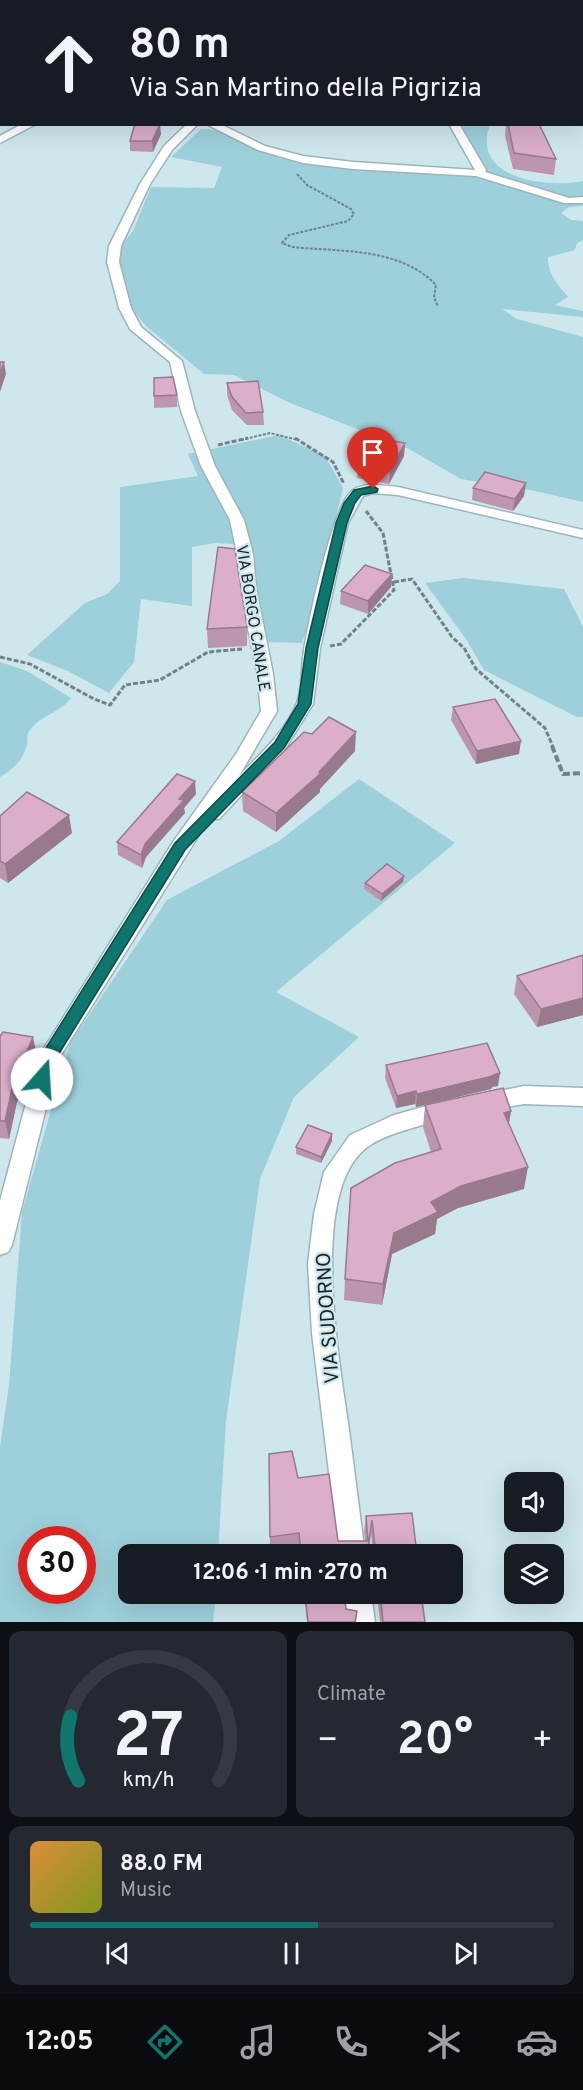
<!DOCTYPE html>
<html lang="en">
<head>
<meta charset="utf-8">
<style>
  :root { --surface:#171b24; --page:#242831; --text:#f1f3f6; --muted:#9ea1a6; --line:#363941; --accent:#0f766e }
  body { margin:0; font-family:Overpass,sans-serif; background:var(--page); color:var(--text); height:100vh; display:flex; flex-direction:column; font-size:22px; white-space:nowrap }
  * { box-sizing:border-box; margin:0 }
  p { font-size:20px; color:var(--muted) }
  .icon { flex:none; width:33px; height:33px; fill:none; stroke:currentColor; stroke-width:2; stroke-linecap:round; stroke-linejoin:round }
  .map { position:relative; height:1622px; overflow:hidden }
  .side { display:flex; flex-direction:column; gap:9px; padding:9px; background:#0d0f14; flex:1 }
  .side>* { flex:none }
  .top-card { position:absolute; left:0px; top:0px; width:584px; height:126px; box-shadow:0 6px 24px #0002; background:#171b24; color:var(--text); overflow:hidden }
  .tools { position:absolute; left:504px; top:1472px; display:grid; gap:12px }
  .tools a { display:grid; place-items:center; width:60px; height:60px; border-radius:12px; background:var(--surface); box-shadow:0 6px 24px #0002; font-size:30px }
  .speed { position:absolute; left:18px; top:1526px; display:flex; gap:12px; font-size:30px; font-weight:700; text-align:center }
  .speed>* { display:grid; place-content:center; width:78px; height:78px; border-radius:50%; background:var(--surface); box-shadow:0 6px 24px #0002; line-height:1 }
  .speed .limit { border:9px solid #d22; background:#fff; color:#111 }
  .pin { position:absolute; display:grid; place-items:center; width:51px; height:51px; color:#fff; margin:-62px -26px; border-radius:50% 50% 50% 0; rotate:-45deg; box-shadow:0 0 6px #0007 }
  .pin .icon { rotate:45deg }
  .me { position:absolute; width:66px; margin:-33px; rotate:19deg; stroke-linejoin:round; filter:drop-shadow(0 0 4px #0008) }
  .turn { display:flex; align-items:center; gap:21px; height:126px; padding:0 30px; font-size:27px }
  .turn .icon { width:78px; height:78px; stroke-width:2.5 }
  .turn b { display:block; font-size:42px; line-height:51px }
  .big { font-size:45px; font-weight:700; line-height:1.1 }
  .side .card { flex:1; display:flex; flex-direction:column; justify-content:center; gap:9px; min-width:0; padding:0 21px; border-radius:12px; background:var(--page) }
  .side .dial { align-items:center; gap:0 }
  .dial svg { height:156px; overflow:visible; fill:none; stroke:var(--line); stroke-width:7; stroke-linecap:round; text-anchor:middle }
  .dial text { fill:var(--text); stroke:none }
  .song { display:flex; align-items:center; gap:18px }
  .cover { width:72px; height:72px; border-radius:9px; background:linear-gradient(135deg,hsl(30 70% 55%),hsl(70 70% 35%)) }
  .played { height:6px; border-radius:3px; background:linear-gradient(90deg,var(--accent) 55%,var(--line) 55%) }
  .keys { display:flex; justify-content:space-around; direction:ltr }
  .heat { display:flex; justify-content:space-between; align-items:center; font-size:33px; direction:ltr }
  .side .tiles { flex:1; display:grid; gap:9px; grid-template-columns:1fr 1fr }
  .card:last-child { grid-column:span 2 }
  .trip { position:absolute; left:118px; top:1544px; width:345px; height:60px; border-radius:12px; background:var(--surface); box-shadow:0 6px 24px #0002; font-weight:700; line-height:60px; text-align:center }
  .menu { display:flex; height:96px; justify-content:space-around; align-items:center; background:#090b0e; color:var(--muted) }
  .menu .icon { width:42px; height:42px }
  .menu .active { color:var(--accent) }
  .menu b { font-size:27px; color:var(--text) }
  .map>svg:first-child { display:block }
  .green { fill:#9dd0db; fill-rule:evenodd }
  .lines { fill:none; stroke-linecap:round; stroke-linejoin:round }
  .service-casing { stroke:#9cb5bb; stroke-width:6 }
  .minor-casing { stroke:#9cb5bb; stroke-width:3 }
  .path-far2 { stroke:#718387; stroke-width:2; stroke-dasharray:3 1.5; stroke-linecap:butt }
  .path-far1 { stroke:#718387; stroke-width:3; stroke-dasharray:5 2; stroke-linecap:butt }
  .path { stroke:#718387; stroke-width:4; stroke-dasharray:7 3; stroke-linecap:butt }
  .service { stroke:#fff; stroke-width:4.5 }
  .minor { fill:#fff; fill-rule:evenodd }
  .wall { fill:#bc96ae }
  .shaded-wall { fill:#997a8d }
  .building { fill:#dbaeca; stroke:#997a8d; stroke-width:1.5 }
  .route { fill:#0f766e; stroke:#0a4d48; stroke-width:1.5 }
  .labels { text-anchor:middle; stroke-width:4.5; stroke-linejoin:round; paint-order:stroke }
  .street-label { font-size:16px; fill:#192325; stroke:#cde7ed }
  .near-street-label { font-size:20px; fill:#192325; stroke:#cde7ed }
</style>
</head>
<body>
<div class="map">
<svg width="583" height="1622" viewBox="0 0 583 1622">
  <rect width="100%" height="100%" fill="#cde7ed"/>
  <!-- green -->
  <path class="green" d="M462,125H490C470,178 546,189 583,181V206L569,207L561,213L571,220L583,221V240L577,243L575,250L548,257C547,273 559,286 568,297L555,305L583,311V317L502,309L517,319L583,337V502L535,491L461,479L409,449L290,403L234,375L204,374L146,326L127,304L118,271L120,247L133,231L151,187L214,188L222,167L171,157L201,129C234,129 263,155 296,160L479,175Z
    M279,435L325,456L343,488L315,605L302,643L263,642L249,545L215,543L192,547V606L141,599L134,662L109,693L68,671L27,655L85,603L107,594L120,581V487L198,476L188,454Z
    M463,578L564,589L583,627V717H577L484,670L466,639L425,583Z
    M0,662L27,671L71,698C60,713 41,715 30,730C26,735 28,738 27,744C24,760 13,769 0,777Z
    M359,779L455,843L276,992L359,1037L294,1097L260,1179L226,1421L218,1554H129V1593H216L213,1622H0V1447L9,1385L22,1212L70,1043L167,900L279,841ZM32,1539H82V1590H32Z"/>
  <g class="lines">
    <defs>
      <path id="service" d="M85,2L89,0"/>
      <path id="minor" d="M242,0H250V2H242Z
        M582,100H583V106H582Z
        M22,124H36L0,143V136Z
        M187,124H198L172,150L150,184L121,246L119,262L131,308L141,327L182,361L195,411L215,466L244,520L253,554L256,588L273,674L277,711L239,776C259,755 284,733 296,705C303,690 301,667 304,651C308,623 333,503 353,490C365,482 384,486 398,487L583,530V538L398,495L373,493L363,496L348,523L320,648L313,704L285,749L219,819H209L58,1060L12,1245L8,1252L0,1255V1201L38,1058L173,842L236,754L261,711L257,674L240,588L237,554L230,520L201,466L181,411L170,362L130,329L119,308L107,262L109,246L140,184L164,146Z
        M206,124H220L265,146L303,156L353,162L475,170L449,124H459L486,170L485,172L569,198L583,197V203H564L476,176L353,169L303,163L258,150Z
        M524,1086L583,1088V1106L524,1104L483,1111L475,1108L472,1102L475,1096Z
        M448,1100L456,1103L459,1109L456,1115C429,1125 388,1131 366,1148C309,1193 339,1359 348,1423C354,1466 359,1510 365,1554H339L312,1333L308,1264L314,1214L324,1172L350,1135L394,1115Z
        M343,1593H371L375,1622H347Z"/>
    </defs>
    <!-- service casing -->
    <use href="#service" class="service-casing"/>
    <!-- minor casing -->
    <use href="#minor" class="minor-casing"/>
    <!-- path-far2 -->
    <path class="path-far2" d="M297,174L307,185L351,209L354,214L348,221L289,235L282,243L292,247C340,252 400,247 436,285L434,297L438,307
      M241,440L270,433L298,440"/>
    <!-- path-far1 -->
    <path class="path-far1" d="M295,438L333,462L344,484
      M218,445L248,438
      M394,582L412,579L452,637L464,648L476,669L545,728L553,747
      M330,646L341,644L394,590L383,533L366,511
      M0,657L30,664L94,699L110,705L125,685L160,680L208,652L242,649"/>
    <!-- path -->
    <path class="path" d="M552,746L563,774L583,773"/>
    <!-- service -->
    <use href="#service" class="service"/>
    <!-- minor -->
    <use href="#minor" class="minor"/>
  </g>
  <!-- wall -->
  <path class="wall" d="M506,124H539L556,159L554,175L513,169L505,136Z
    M161,134L153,152L130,151V141Z
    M227,383L263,412L264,425H247L232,410L227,395Z
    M177,395V407L154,408V396Z
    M405,443L404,456L389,484L357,478L358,466Z
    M473,488L524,496L513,511L472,500Z
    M392,574L391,587L368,614L340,604L341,591Z
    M247,627V646L208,648L207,629Z
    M453,707L519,754L476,764L451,720Z
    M312,734L355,751L320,789V792L276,832L243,811L242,792Z
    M196,794L184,808L185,813L146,857L142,868L118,855L117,842Z
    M0,816L72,833L8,883L0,878Z
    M404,876L403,882L381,901L364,889L365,883Z
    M583,955V1015L537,1027L514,994L517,976Z
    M0,1036L37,1056L17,1102L9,1139L0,1138Z
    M386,1065L498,1086L492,1087L491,1089L416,1107L415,1104L396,1108L385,1078Z
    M425,1105L511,1111L509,1124L524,1189L458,1208L437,1219L435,1234L392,1254L382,1305L344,1300L345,1279L431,1152L423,1127Z
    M332,1141L321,1163L296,1154V1147Z
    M269,1454L298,1478L338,1541H365L364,1531L366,1516L417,1554H373L371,1535L368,1554H300L299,1547L270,1552Z
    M304,1593H344L346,1609L357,1611L356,1622H307Z
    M377,1593H421L425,1622H380Z"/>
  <!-- shaded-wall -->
  <path class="shaded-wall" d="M7,0H51V2H2Z
    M0,2H2V18H0Z
    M2,29V46H0V30Z
    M160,124L161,134L153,152L152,141Z
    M4,362L6,374L0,392V374Z
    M405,443L404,456L389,484L390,471Z
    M526,483L524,496L513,511L515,499Z
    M392,574L391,587L368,614V601Z
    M356,732L355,751L320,789V792L276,832V813L319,772Z
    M521,741L519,754L476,764L477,751Z
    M195,781L196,794L184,808L185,813L146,857L142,868L141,855L145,844L179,799Z
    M69,815L72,833L8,883L5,864Z
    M404,876L403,882L381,901L382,894Z
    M583,998V1015L537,1027L541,1009Z
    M33,1037L37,1056L17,1102L9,1139L5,1121L13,1084Z
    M500,1073L498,1086L492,1087L491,1089L416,1107L417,1094Z
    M416,1091L415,1104L396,1108L397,1096Z
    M511,1111L507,1133L504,1113Z
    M332,1134V1141L321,1163V1157Z
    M528,1167L524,1189L458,1208L437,1219L435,1234L392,1254L382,1305L383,1284L394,1233L431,1202L461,1186Z
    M372,1520L368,1554H367Z"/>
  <!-- building -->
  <path class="building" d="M0,12L2,13V29L0,30Z
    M137,124H160L152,141H130L134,127Z
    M508,124H539L556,159L514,153Z
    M0,362H4L0,374Z
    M173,377L177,395L154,396V378Z
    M258,381L263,412L246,413L232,397L227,383Z
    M373,438L405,443L390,471L358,466Z
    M485,472L526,483L515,499L473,488Z
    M218,547L235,549L247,627L207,629Z
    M365,565L392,574L368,601L341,591Z
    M495,699L521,741L477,751L453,707Z
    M329,717L356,732L319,772L321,773L276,813L242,792L304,732L312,734Z
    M177,774L195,781L179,799L184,800L145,844L141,855L117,842Z
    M27,792L69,815L5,864L0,861V816Z
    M387,864L404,876L382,894L365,883Z
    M583,955V998L541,1009L517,976Z
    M3,1032L33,1037L13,1084L5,1121H0V1036Z
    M487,1043L500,1073L493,1075V1076L417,1094L416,1091L397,1096L386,1065Z
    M503,1088L511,1111L504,1113L528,1167L461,1186L431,1202L438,1212L394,1233L383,1284L345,1279L351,1188L395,1163L441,1149L425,1105Z
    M308,1125L332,1134L321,1157L296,1147Z
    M292,1451L298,1478L329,1474L338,1541H368L366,1516L412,1513L417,1554H376L372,1520L367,1554H301L299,1533L270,1537L269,1454Z
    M305,1593H344L346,1609L357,1611L355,1622H308Z
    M380,1593H421L425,1622H383Z"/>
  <!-- route -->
  <path class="route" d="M373,486L378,489L377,492L361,495L355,503L347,523L318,648L311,704L284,748L185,850L55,1060L48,1084L42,1086L37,1084L34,1079L42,1054L175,843L275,742L298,704L306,648L336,523L344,503L354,490Z"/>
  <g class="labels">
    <!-- street labels -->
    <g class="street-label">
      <text transform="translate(254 618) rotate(81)" y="6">VIA BORGO CANALE</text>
    </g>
    <!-- near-street labels -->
    <g class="near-street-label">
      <text transform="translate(327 1318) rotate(-94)" y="7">VIA SUDORNO</text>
    </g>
  </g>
</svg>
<div class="tools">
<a><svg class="icon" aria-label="sound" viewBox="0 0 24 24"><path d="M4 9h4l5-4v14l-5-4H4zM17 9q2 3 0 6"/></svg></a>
<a><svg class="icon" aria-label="layers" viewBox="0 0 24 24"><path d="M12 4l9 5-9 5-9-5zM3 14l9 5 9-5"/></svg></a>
</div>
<div class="speed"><div class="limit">30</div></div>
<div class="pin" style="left:373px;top:489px;background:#d93025"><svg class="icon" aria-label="arrive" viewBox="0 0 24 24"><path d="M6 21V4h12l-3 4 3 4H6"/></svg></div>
<svg class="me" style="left:42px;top:1079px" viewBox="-20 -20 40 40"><circle r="19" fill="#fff"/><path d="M0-13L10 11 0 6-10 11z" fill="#0f766e"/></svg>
<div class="trip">12:06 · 1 min · 270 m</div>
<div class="top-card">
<div class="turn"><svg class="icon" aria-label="ahead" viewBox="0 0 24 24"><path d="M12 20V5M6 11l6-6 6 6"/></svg><div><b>80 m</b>Via San Martino della Pigrizia</div></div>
</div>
</div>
<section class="side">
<div class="tiles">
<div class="card dial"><svg viewBox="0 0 100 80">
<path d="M14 69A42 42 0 1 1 86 69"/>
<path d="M14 69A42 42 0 0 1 10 36" stroke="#0f766e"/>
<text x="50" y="56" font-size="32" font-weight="700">27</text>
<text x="50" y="72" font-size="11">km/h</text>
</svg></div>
<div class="card"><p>Climate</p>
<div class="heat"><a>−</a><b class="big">20°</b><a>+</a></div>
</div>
<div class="card">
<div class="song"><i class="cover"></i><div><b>88.0 FM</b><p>Music</p></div></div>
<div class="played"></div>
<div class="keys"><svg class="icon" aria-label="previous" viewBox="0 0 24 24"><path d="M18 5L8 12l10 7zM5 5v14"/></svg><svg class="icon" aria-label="pause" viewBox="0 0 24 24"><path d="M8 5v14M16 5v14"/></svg><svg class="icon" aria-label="next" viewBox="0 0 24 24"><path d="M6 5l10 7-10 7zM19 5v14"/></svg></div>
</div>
</div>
</section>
<nav class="menu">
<b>12:05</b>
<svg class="icon active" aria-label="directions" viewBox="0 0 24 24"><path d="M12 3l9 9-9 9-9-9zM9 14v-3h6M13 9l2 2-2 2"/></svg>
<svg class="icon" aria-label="music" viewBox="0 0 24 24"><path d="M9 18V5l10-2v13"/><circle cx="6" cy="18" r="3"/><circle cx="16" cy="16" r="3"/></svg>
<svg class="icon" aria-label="phone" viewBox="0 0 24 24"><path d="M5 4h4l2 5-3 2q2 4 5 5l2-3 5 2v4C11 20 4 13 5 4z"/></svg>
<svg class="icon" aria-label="climate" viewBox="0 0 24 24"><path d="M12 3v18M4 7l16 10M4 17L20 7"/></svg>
<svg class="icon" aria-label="car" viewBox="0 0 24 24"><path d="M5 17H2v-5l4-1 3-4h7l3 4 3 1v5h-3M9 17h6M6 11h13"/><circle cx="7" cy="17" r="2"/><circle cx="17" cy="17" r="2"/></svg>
</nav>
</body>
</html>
